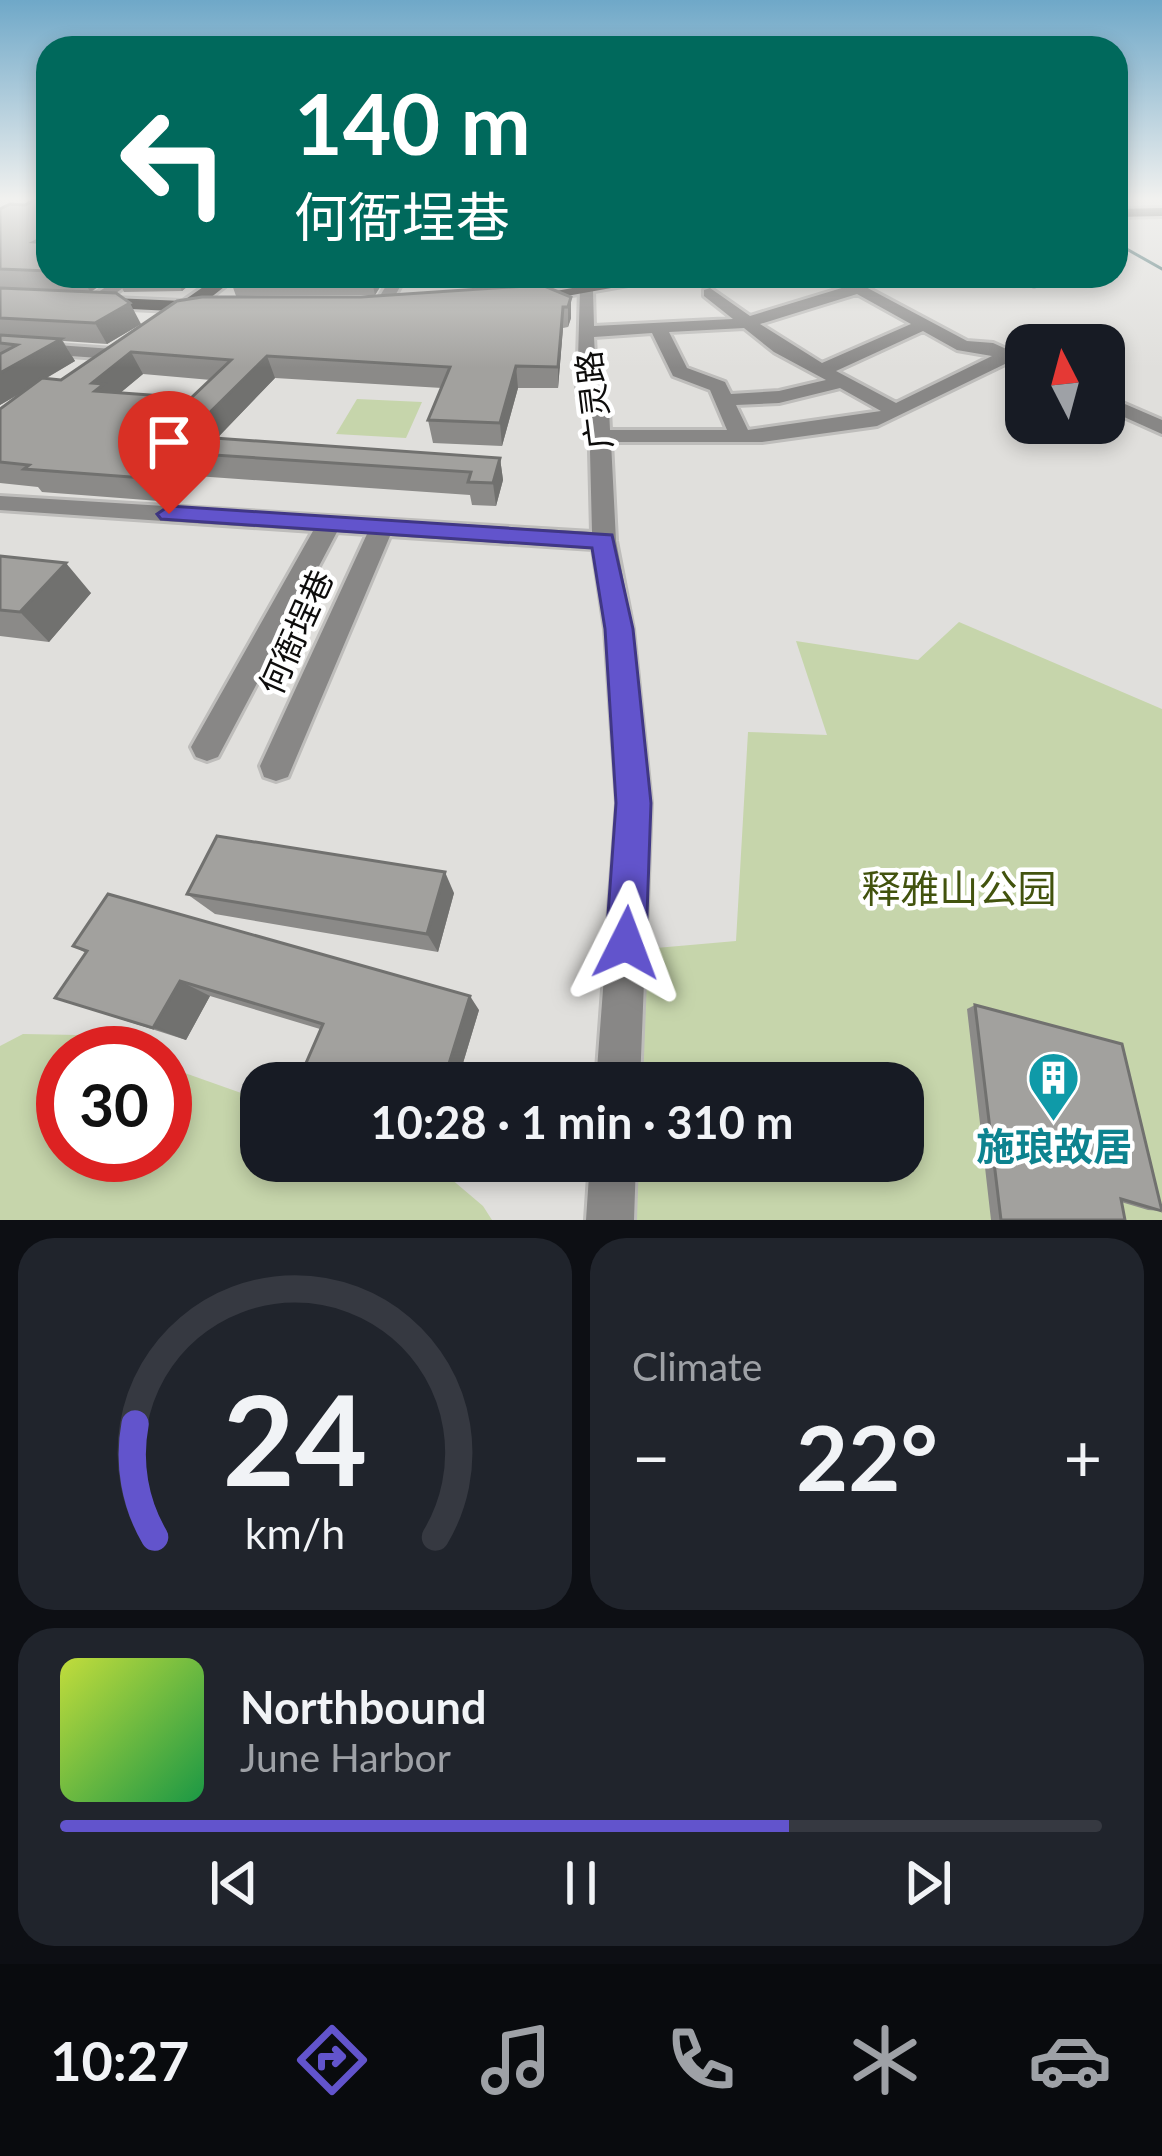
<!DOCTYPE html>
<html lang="en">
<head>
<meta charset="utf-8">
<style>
  :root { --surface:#171b24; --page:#20242c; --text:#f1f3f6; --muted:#9ea1a6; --line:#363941; --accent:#6254cc }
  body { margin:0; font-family:Lato,"Noto Sans SC",sans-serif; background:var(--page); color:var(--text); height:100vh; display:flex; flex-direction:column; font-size:45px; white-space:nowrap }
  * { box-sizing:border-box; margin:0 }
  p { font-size:39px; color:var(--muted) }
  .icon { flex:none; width:66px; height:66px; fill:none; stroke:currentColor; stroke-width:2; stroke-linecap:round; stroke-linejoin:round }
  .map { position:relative; height:1220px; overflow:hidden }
  .details { display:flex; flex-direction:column; gap:18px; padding:18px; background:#0d0f14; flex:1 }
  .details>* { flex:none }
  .top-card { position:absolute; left:36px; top:36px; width:1092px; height:252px; border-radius:36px; box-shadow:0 6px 18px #0003; background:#00695c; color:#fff; overflow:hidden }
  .needle { width:78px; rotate:354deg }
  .controls { position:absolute; left:1005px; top:324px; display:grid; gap:24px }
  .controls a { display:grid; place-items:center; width:120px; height:120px; border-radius:24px; background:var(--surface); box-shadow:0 6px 18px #0003; font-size:60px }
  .speed { position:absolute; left:36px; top:1026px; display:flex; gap:24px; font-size:60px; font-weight:700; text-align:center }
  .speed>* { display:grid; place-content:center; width:156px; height:156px; border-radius:50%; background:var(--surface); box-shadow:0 6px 18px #0003; line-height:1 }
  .speed .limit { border:18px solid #d22; background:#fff; color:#111 }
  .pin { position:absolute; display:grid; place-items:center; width:102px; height:102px; color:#fff; margin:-123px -51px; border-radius:50% 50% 50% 0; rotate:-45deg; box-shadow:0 0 12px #0007 }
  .pin .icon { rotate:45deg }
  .me { position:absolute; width:132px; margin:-66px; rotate:3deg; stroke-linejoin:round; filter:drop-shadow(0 0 9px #0008) }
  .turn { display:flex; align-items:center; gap:42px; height:252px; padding:0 60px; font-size:54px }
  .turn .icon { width:156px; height:156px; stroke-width:2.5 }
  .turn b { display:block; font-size:84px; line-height:102px }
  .big { font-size:90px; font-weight:700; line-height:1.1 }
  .details .tile { flex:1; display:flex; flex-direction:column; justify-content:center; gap:18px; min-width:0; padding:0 42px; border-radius:36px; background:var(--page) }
  .details .dial { align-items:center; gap:0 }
  .dial svg { height:312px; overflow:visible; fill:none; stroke:var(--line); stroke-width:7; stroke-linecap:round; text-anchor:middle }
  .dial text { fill:var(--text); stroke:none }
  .song { display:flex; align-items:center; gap:36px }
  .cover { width:144px; height:144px; border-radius:18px; background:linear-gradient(135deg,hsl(70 70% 55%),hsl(140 70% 35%)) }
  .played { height:12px; border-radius:6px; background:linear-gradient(90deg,var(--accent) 70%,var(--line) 70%) }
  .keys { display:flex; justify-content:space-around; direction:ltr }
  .heat { display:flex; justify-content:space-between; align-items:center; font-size:66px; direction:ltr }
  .details .tiles { flex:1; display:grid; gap:18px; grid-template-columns:1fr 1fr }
  .tile:last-child { grid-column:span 2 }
  .trip { position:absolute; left:240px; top:1062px; width:684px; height:120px; border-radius:36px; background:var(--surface); box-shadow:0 6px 18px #0003; font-weight:700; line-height:120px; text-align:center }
  .tab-bar { display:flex; height:192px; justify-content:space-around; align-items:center; background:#090b0e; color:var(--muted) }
  .tab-bar .icon { width:84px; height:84px }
  .tab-bar .current { color:var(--accent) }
  .tab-bar b { font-size:54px; color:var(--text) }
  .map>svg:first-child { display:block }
  .green { fill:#c6d5ab }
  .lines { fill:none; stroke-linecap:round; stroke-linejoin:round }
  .stream { stroke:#426c6e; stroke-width:3 }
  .minor-casing { stroke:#bebdbb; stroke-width:6 }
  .major-casing { stroke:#bebdbb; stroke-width:6 }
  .minor { fill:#888786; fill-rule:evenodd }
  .major { fill:#42413f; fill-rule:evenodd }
  .wall { fill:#8b8a88; fill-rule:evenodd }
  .shaded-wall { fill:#71716f }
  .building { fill:#a2a19e; stroke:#71716f; stroke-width:3; fill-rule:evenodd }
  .route { fill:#6254cc; stroke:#403785; stroke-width:3 }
  .labels { text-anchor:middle; stroke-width:9; stroke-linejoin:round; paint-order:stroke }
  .street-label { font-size:33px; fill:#0d0c0b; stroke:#fff }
  .near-park-label { font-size:39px; fill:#42530e; stroke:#fff }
  .near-culture-label { font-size:39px; font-weight:bold; fill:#0d838f; stroke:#fff }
</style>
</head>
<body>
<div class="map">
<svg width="1162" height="1220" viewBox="0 0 1162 1220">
  <rect width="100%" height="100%" fill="#e0dfdc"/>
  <!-- green -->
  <path class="green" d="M357,399L422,402L406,438L336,434Z
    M959,622L1162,709V1220H634V1161H903V1083H633V950L736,941L748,732L827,735L796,641L918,660Z
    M23,1034L79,1035L130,1053H63V1155H165V1066L261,1100V1161H430L483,1206L492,1220H0V1046Z"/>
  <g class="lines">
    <!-- stream -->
    <path class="stream" d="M1116,243L1162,269"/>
    <defs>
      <path id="minor" d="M122,276H139L100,305H88V299Z
        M392,276H406L386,312H374L372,309Z
        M1018,276H1036L1042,281L1034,286Z
        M847,277L967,341L993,343L1026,358V370L1007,363L877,426L762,442H611L616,541L633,629L651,803L640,1083H596L617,803L605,629L593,549L390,536L288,777L276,781L264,777L260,766L367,534L337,532L218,757L207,761L196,757L191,747L313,531L0,510V496L592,532L589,411L577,395L580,288L593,291L594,326L733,319L704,296V290L710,288L750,316L845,287L839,282ZM857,294L911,324L822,363L760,324ZM744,328L774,352L826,380L779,391L731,394L725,382L687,368L669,332ZM923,331L957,350L992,356L896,403L836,371ZM652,333L673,376L710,390L727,430H610L609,410L597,394L594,337ZM840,388L881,411L748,430L736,405L779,403Z
        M0,341L113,349L122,354L113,359L0,351Z
        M1104,395L1162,420V434L1104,408Z
        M590,1161H636L634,1220H586Z"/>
      <path id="major" d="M1162,208V216L1116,217V209Z
        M219,276H238L205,302L219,308C210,315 181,318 172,311L90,307L81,302L90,297L183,301Z
        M637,276H678L522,304L513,299Z"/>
    </defs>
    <!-- minor casing -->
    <use href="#minor" class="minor-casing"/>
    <!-- major casing -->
    <use href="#major" class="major-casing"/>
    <!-- minor -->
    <use href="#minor" class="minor"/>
    <!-- major -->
    <use href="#major" class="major"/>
  </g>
  <!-- wall -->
  <path class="wall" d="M48,198V276H114L91,292L141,324L107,344L63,341L75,361L45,379L61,380L177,301L571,297V318L568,327L563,328L558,388H518L502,446L433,443L428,420L442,388L275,378L217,438L500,458L503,480L496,506L472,505L470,495L182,475L159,501L42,492L38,487L0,483V409L21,393L0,405V209L25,205ZM143,374L211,380L191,398L120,393Z
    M116,276H200L182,291L124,292Z
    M229,276H387L375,295L236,296Z
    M0,556L91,593L49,642L0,636Z
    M454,893L438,952L215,914L187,894Z
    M73,946L479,1010L457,1083H339L303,1070L320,1029L210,996L186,1040L55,998L86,953Z
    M975,1005L1162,1211L1148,1210L1121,1202L1125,1220H991L967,1009Z"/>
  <!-- shaded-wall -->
  <path class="shaded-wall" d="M82,276H114L90,292Z
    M175,276H200L182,291Z
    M371,276H387L375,295Z
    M571,297V318L568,327V307Z
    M130,303L141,324L107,344L95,323Z
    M563,307V328L558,388V367Z
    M61,339L75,361L0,405V373Z
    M131,352L143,374L113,399L109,413L92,383Z
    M267,356L275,378L202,454L186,436Z
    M516,366L518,388L502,446L500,423Z
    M169,452L182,475L159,501L144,478Z
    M500,458L503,480L496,506L493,483Z
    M66,563L91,593L49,642L20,612Z
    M445,872L454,893L438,952L427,934Z
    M180,981L210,996L186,1040L153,1028Z
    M470,996L479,1010L457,1083H443Z"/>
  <!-- building -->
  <path class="building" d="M37,198H48V235L34,242L48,243V271L0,269V209L10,204L25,205Z
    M542,285L571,297L568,307H563L558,367L516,366L500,423L428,420L450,367L267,356L186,436L500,458L493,483L468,482L471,472L169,452L144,478L24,469L29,465L0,462V409L42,378L61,380L177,301L202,297H361ZM131,352L231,360L191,398L95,391L104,384L92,383Z
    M0,288L116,293L130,303L95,323L0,318Z
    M0,335L61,339L0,373V354L17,345L0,343Z
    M0,556L66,563L20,612L0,610Z
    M217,836L445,872L427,934L187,894Z
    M108,894L470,996L443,1083H344L303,1070L323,1024L180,981L153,1028L55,998L87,951L73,946Z
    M975,1005L1122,1044L1162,1211L1121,1199L1125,1220H1001Z"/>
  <!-- sky -->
  <linearGradient id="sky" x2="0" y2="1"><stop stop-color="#6fa8c8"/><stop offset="0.54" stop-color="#f1f1ef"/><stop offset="1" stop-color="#f1f1ef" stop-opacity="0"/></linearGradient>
  <rect width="1162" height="368" fill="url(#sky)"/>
  <!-- route -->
  <path class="route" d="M169,506L612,535L633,629L651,803L646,943L640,957L626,963L612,957L606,943L616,803L605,629L592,548L161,519L157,514Z"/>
  <!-- icons -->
  <defs>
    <symbol id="building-pin" viewBox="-11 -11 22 30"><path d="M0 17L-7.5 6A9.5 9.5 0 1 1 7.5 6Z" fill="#0f9aa8" stroke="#fff"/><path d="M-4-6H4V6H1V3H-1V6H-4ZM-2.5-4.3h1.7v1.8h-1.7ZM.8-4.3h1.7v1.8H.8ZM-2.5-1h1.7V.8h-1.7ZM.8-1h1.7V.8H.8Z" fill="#fff"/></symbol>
  </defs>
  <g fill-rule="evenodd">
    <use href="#building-pin" x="1024" y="1048" width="59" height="81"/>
  </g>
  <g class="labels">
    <!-- street labels -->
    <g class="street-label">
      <text transform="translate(594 400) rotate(-97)" y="12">广灵路</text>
      <text transform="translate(296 632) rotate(-66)" y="12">何衙埕巷</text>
    </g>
    <!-- near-park labels -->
    <g class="near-park-label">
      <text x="959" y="903">释雅山公园</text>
    </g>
    <!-- near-culture labels -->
    <g class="near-culture-label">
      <text x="1054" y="1161">施琅故居</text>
    </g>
  </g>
</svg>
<div class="controls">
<a><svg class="needle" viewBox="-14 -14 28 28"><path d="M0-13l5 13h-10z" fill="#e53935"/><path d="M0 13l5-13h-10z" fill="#9ea1a6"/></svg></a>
</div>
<div class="speed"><div class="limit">30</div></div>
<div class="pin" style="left:169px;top:514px;background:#d93025"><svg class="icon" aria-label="arrive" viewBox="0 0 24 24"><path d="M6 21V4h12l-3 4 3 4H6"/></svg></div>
<svg class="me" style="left:626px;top:943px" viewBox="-20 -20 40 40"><path d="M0-17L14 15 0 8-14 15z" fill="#6254cc" stroke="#fff" stroke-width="4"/></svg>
<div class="trip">10:28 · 1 min · 310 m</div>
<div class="top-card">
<div class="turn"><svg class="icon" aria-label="left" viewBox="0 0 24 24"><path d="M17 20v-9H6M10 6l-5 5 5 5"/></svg><div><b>140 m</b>何衙埕巷</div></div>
</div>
</div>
<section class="details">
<div class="tiles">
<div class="tile dial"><svg viewBox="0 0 100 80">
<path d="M14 69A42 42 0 1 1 86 69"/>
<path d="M14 69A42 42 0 0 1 9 40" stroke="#6254cc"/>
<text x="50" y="56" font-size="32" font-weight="700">24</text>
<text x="50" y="72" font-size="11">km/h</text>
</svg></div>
<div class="tile"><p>Climate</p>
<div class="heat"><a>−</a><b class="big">22°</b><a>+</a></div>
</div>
<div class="tile">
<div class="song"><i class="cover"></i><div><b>Northbound</b><p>June Harbor</p></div></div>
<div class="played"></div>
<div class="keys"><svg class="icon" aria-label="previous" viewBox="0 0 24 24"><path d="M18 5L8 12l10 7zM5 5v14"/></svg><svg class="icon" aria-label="pause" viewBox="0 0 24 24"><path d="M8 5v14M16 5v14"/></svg><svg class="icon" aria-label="next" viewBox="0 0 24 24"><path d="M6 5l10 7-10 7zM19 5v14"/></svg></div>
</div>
</div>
</section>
<nav class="tab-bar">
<b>10:27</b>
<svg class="icon current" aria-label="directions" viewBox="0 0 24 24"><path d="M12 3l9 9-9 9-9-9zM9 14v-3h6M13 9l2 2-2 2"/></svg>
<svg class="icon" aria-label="music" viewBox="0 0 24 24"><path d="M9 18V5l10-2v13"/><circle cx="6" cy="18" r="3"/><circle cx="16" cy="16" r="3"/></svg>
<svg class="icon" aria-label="phone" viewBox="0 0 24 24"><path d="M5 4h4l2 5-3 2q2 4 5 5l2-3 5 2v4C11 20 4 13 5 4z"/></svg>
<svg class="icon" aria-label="climate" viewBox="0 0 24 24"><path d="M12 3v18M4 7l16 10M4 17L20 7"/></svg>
<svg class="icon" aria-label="car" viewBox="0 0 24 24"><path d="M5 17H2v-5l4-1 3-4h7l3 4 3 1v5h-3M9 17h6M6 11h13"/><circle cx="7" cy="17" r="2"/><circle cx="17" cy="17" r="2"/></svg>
</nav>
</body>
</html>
